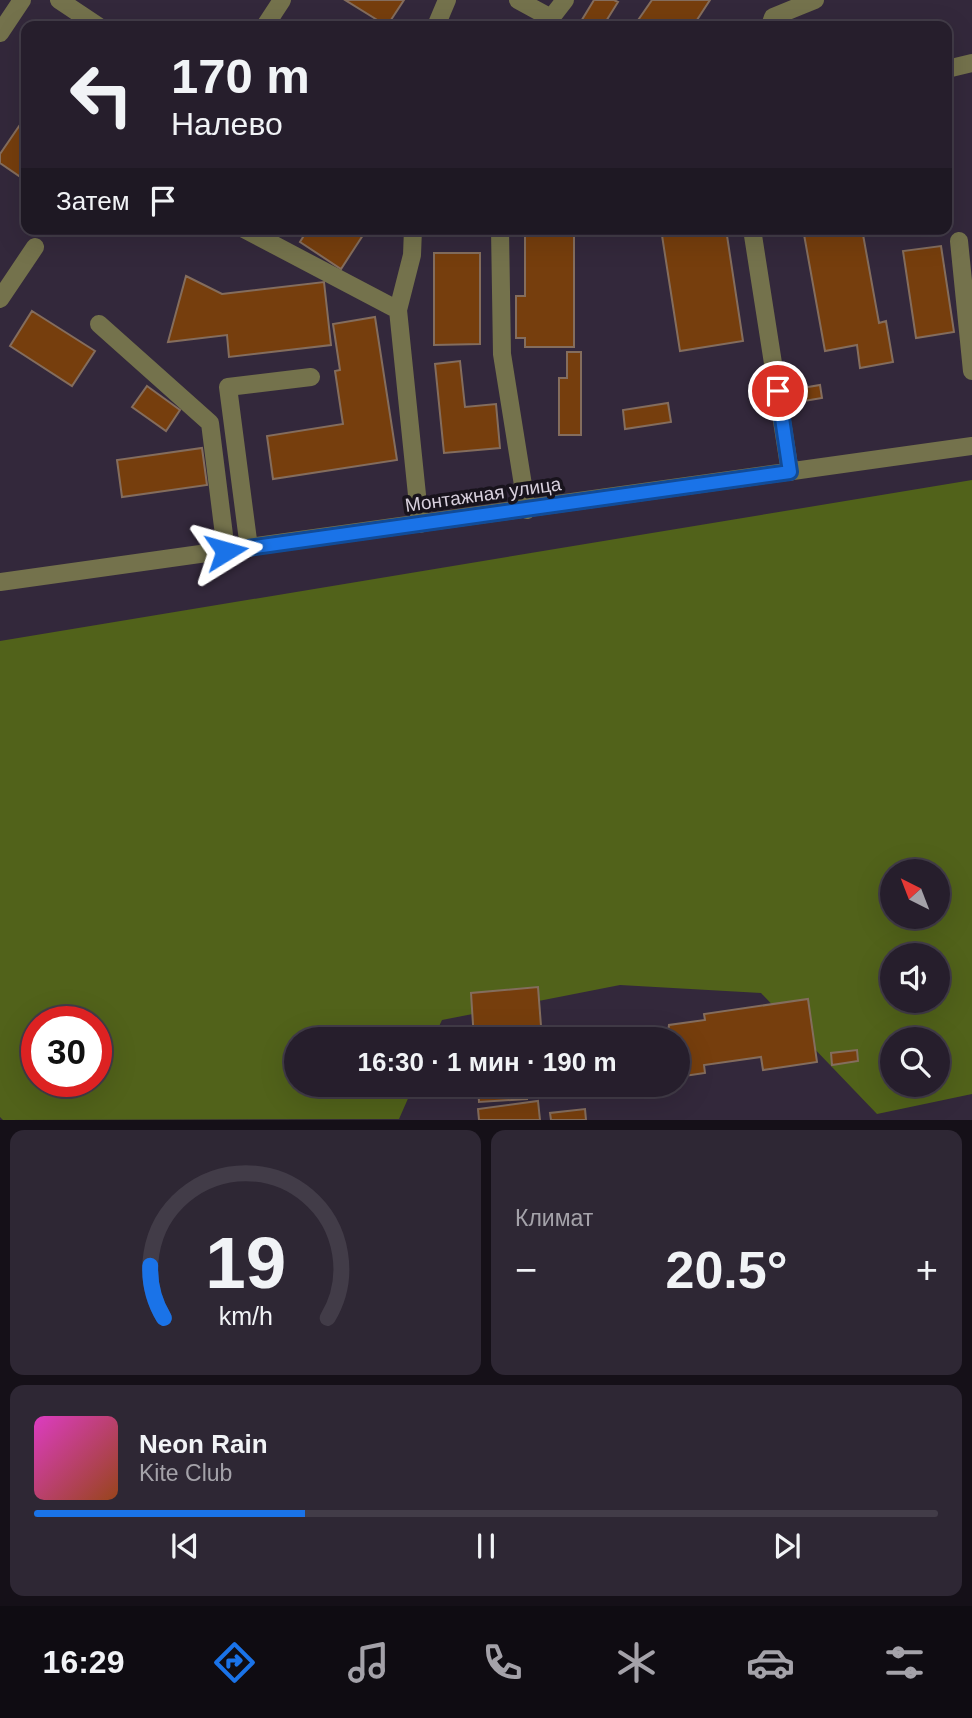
<!DOCTYPE html>
<html lang="ru">
<head>
<meta charset="utf-8">
<style>
  :root { --surface:#261e2c; --page:#2e2734; --text:#f1f3f6; --muted:#a4a2a9; --line:#423c48; --accent:#1a73e8 }
  body { margin:0; font-family:Helvetica,sans-serif; background:var(--page); color:var(--text); height:100vh; display:flex; flex-direction:column; font-size:26px; white-space:nowrap }
  * { box-sizing:border-box; margin:0 }
  p { font-size:23px; color:var(--muted) }
  .icon { flex:none; width:38px; height:38px; fill:none; stroke:currentColor; stroke-width:2; stroke-linecap:round; stroke-linejoin:round }
  .map { position:relative; height:1120px; overflow:hidden }
  .drawer { display:flex; flex-direction:column; gap:10px; padding:10px; background:#151018; flex:1 }
  .drawer>* { flex:none }
  .top-card { position:absolute; left:21px; top:21px; width:931px; height:214px; border-radius:14px; box-shadow:0 7px 28px #0002,0 0 0 2px var(--line); background:#261e2c; color:var(--text); overflow:hidden }
  .needle { width:46px; rotate:318deg }
  .tools { position:absolute; left:880px; top:859px; display:grid; gap:14px }
  .tools a { display:grid; place-items:center; width:70px; height:70px; border-radius:50%; background:var(--surface); box-shadow:0 7px 28px #0002,0 0 0 2px var(--line); font-size:35px }
  .speed { position:absolute; left:21px; top:1006px; display:flex; gap:14px; font-size:35px; font-weight:700; text-align:center }
  .speed>* { display:grid; place-content:center; width:91px; height:91px; border-radius:50%; background:var(--surface); box-shadow:0 7px 28px #0002,0 0 0 2px var(--line); line-height:1 }
  .speed .limit { border:10px solid #d22; background:#fff; color:#111 }
  .pin { position:absolute; display:grid; place-items:center; width:60px; height:60px; color:#fff; margin:-30px; border:4px solid #fff; border-radius:50%; box-shadow:0 2px 7px #0007 }
  .me { position:absolute; width:77px; margin:-38px; rotate:82deg; stroke-linejoin:round; filter:drop-shadow(0 0 5px #0008) }
  .turn { display:flex; align-items:center; gap:24px; height:147px; padding:0 35px; font-size:32px }
  .turn .icon { width:91px; height:91px; stroke-width:2.5 }
  .turn b { display:block; font-size:49px; line-height:60px }
  .then { display:flex; align-items:center; height:66px; padding:0 35px; background:#0003; gap:14px; font-size:26px }
  .big { font-size:52px; font-weight:700; line-height:1.1 }
  .drawer .widget { flex:1; display:flex; flex-direction:column; justify-content:center; gap:10px; min-width:0; padding:0 24px; border-radius:14px; background:var(--page) }
  .drawer .dial { align-items:center; gap:0 }
  .dial svg { height:182px; overflow:visible; fill:none; stroke:var(--line); stroke-width:7; stroke-linecap:round; text-anchor:middle }
  .dial text { fill:var(--text); stroke:none }
  .song { display:flex; align-items:center; gap:21px }
  .cover { width:84px; height:84px; border-radius:10px; background:linear-gradient(135deg,hsl(310 70% 55%),hsl(20 70% 35%)) }
  .played { height:7px; border-radius:4px; background:linear-gradient(90deg,var(--accent) 30%,var(--line) 30%) }
  .keys { display:flex; justify-content:space-around; direction:ltr }
  .heat { display:flex; justify-content:space-between; align-items:center; font-size:38px; direction:ltr }
  .drawer .tiles { flex:1; display:grid; gap:10px; grid-template-columns:1fr 1fr }
  .widget:last-child { grid-column:span 2 }
  .trip { position:absolute; left:284px; top:1027px; width:406px; height:70px; border-radius:35px; background:var(--surface); box-shadow:0 7px 28px #0002,0 0 0 2px var(--line); font-weight:700; line-height:70px; text-align:center }
  .menu { display:flex; height:112px; justify-content:space-around; align-items:center; background:#0f0c12; color:var(--muted) }
  .menu .icon { width:49px; height:49px }
  .menu .active { color:var(--accent) }
  .menu b { font-size:32px; color:var(--text) }
  .map>svg:first-child { display:block }
  .forest { fill:#51621a; fill-rule:evenodd }
  .building { fill:#763e0d; stroke:#846d5d; stroke-width:2 }
  .lines { fill:none; stroke-linecap:round; stroke-linejoin:round }
  .minor { stroke:#74724c; stroke-width:18 }
  .route-casing { stroke:#114b97; stroke-width:18 }
  .route { stroke:#1a73e8; stroke-width:12 }
  .labels { text-anchor:middle; stroke-width:7; stroke-linejoin:round; paint-order:stroke }
  .street-label { font-size:19px; fill:#d8d0dd; stroke:#18131c }
</style>
</head>
<body>
<div class="map">
<svg width="972" height="1120" viewBox="0 0 972 1120">
  <rect width="100%" height="100%" fill="#33283b"/>
  <!-- forest -->
  <path class="forest" d="M972,480V1094L877,1114L761,993L620,985L442,1020L433,1039L296,1040V1085H414L399,1119L3,1120L0,1117V641ZM892,872H938V917H892ZM892,956H938V1001H892ZM37,1022H96V1082H37ZM892,1040H938V1085H892Z"/>
  <!-- building -->
  <path class="building" d="M345,0H404L387,26Z
    M594,0H614L618,2L603,26H585L580,23Z
    M652,0H710L693,26H634Z
    M26,116V172L22,178L0,163V154Z
    M308,229H367L341,269L300,242Z
    M525,229H574V347H525V338H516V296H525Z
    M661,229H726L743,341L680,351Z
    M803,229H862L879,323L886,321L893,362L860,368L857,345L825,351Z
    M941,246L954,332L916,338L903,251Z
    M434,253H480V344L434,345Z
    M186,276L222,294L324,282L331,345L229,357L227,335L168,342Z
    M32,311L95,351L72,386L10,346Z
    M375,317L397,460L273,479L267,436L343,424L335,371L340,370L333,324Z
    M567,352H581V435H559V378H567Z
    M460,361L465,407L496,404L500,448L444,453L435,364Z
    M820,385L822,398L792,403L790,390Z
    M147,386L180,410L166,431L132,407Z
    M668,403L671,422L625,429L623,410Z
    M202,448L207,485L122,497L117,460Z
    M538,987L542,1039L474,1040L471,993Z
    M808,999L817,1062L763,1070L761,1057L704,1065L705,1073L677,1077V1040H667L669,1025L705,1020L704,1014Z
    M857,1050L858,1061L832,1065L831,1053Z
    M478,1085H526L527,1099L479,1102Z
    M579,1085H623L580,1091Z
    M538,1101L540,1120H479L478,1109Z
    M585,1109L586,1120H551L550,1113Z"/>
  <g class="lines">
    <!-- minor -->
    <path class="minor" d="M59,0L98,26
      M518,0L551,18L565,0
      M265,26L282,0
      M436,26L447,0
      M770,26L773,17L815,0
      M0,33L22,0
      M947,69L972,63
      M244,229L398,310L420,524
      M500,229L502,354L527,510
      M752,229L790,472
      M959,241L972,371
      M0,299L35,247
      M398,310L412,255L413,229
      M99,324L210,423L226,551
      M249,548L228,387L311,377
      M0,582L972,446"/>
  </g>
  <g class="lines">
    <defs>
      <path id="route" d="M226,551L790,472L778,391"/>
    </defs>
    <!-- route casing -->
    <use href="#route" class="route-casing"/>
    <!-- route -->
    <use href="#route" class="route"/>
  </g>
  <g class="labels">
    <!-- street labels -->
    <g class="street-label">
      <text transform="translate(483 494) rotate(-8)" y="7">Монтажная улица</text>
    </g>
  </g>
</svg>
<div class="tools">
<a><svg class="needle" viewBox="-14 -14 28 28"><path d="M0-13l5 13h-10z" fill="#e53935"/><path d="M0 13l5-13h-10z" fill="#a4a2a9"/></svg></a>
<a><svg class="icon" aria-label="sound" viewBox="0 0 24 24"><path d="M4 9h4l5-4v14l-5-4H4zM17 9q2 3 0 6"/></svg></a>
<a><svg class="icon" aria-label="search" viewBox="0 0 24 24"><circle cx="10" cy="10" r="6"/><path d="M15 15l6 6"/></svg></a>
</div>
<div class="speed"><div class="limit">30</div></div>
<div class="pin" style="left:778px;top:391px;background:#d93025"><svg class="icon" aria-label="arrive" viewBox="0 0 24 24"><path d="M6 21V4h12l-3 4 3 4H6"/></svg></div>
<svg class="me" style="left:226px;top:551px" viewBox="-20 -20 40 40"><path d="M0-17L14 15 0 8-14 15z" fill="#1a73e8" stroke="#fff" stroke-width="4"/></svg>
<div class="trip">16:30 · 1 мин · 190 m</div>
<div class="top-card">
<div class="turn"><svg class="icon" aria-label="left" viewBox="0 0 24 24"><path d="M17 20v-9H6M10 6l-5 5 5 5"/></svg><div><b>170 m</b>Налево</div></div>
<div class="then">Затем<svg class="icon" aria-label="arrive" viewBox="0 0 24 24"><path d="M6 21V4h12l-3 4 3 4H6"/></svg></div>
</div>
</div>
<section class="drawer">
<div class="tiles">
<div class="widget dial"><svg viewBox="0 0 100 80">
<path d="M14 69A42 42 0 1 1 86 69"/>
<path d="M14 69A42 42 0 0 1 8 46" stroke="#1a73e8"/>
<text x="50" y="56" font-size="32" font-weight="700">19</text>
<text x="50" y="72" font-size="11">km/h</text>
</svg></div>
<div class="widget"><p>Климат</p>
<div class="heat"><a>−</a><b class="big">20.5°</b><a>+</a></div>
</div>
<div class="widget">
<div class="song"><i class="cover"></i><div><b>Neon Rain</b><p>Kite Club</p></div></div>
<div class="played"></div>
<div class="keys"><svg class="icon" aria-label="previous" viewBox="0 0 24 24"><path d="M18 5L8 12l10 7zM5 5v14"/></svg><svg class="icon" aria-label="pause" viewBox="0 0 24 24"><path d="M8 5v14M16 5v14"/></svg><svg class="icon" aria-label="next" viewBox="0 0 24 24"><path d="M6 5l10 7-10 7zM19 5v14"/></svg></div>
</div>
</div>
</section>
<nav class="menu">
<b>16:29</b>
<svg class="icon active" aria-label="directions" viewBox="0 0 24 24"><path d="M12 3l9 9-9 9-9-9zM9 14v-3h6M13 9l2 2-2 2"/></svg>
<svg class="icon" aria-label="music" viewBox="0 0 24 24"><path d="M9 18V5l10-2v13"/><circle cx="6" cy="18" r="3"/><circle cx="16" cy="16" r="3"/></svg>
<svg class="icon" aria-label="phone" viewBox="0 0 24 24"><path d="M5 4h4l2 5-3 2q2 4 5 5l2-3 5 2v4C11 20 4 13 5 4z"/></svg>
<svg class="icon" aria-label="climate" viewBox="0 0 24 24"><path d="M12 3v18M4 7l16 10M4 17L20 7"/></svg>
<svg class="icon" aria-label="car" viewBox="0 0 24 24"><path d="M5 17H2v-5l4-1 3-4h7l3 4 3 1v5h-3M9 17h6M6 11h13"/><circle cx="7" cy="17" r="2"/><circle cx="17" cy="17" r="2"/></svg>
<svg class="icon" aria-label="filters" viewBox="0 0 24 24"><path d="M4 7h16M4 17h16"/><circle cx="9" cy="7" r="2"/><circle cx="15" cy="17" r="2"/></svg>
</nav>
</body>
</html>
